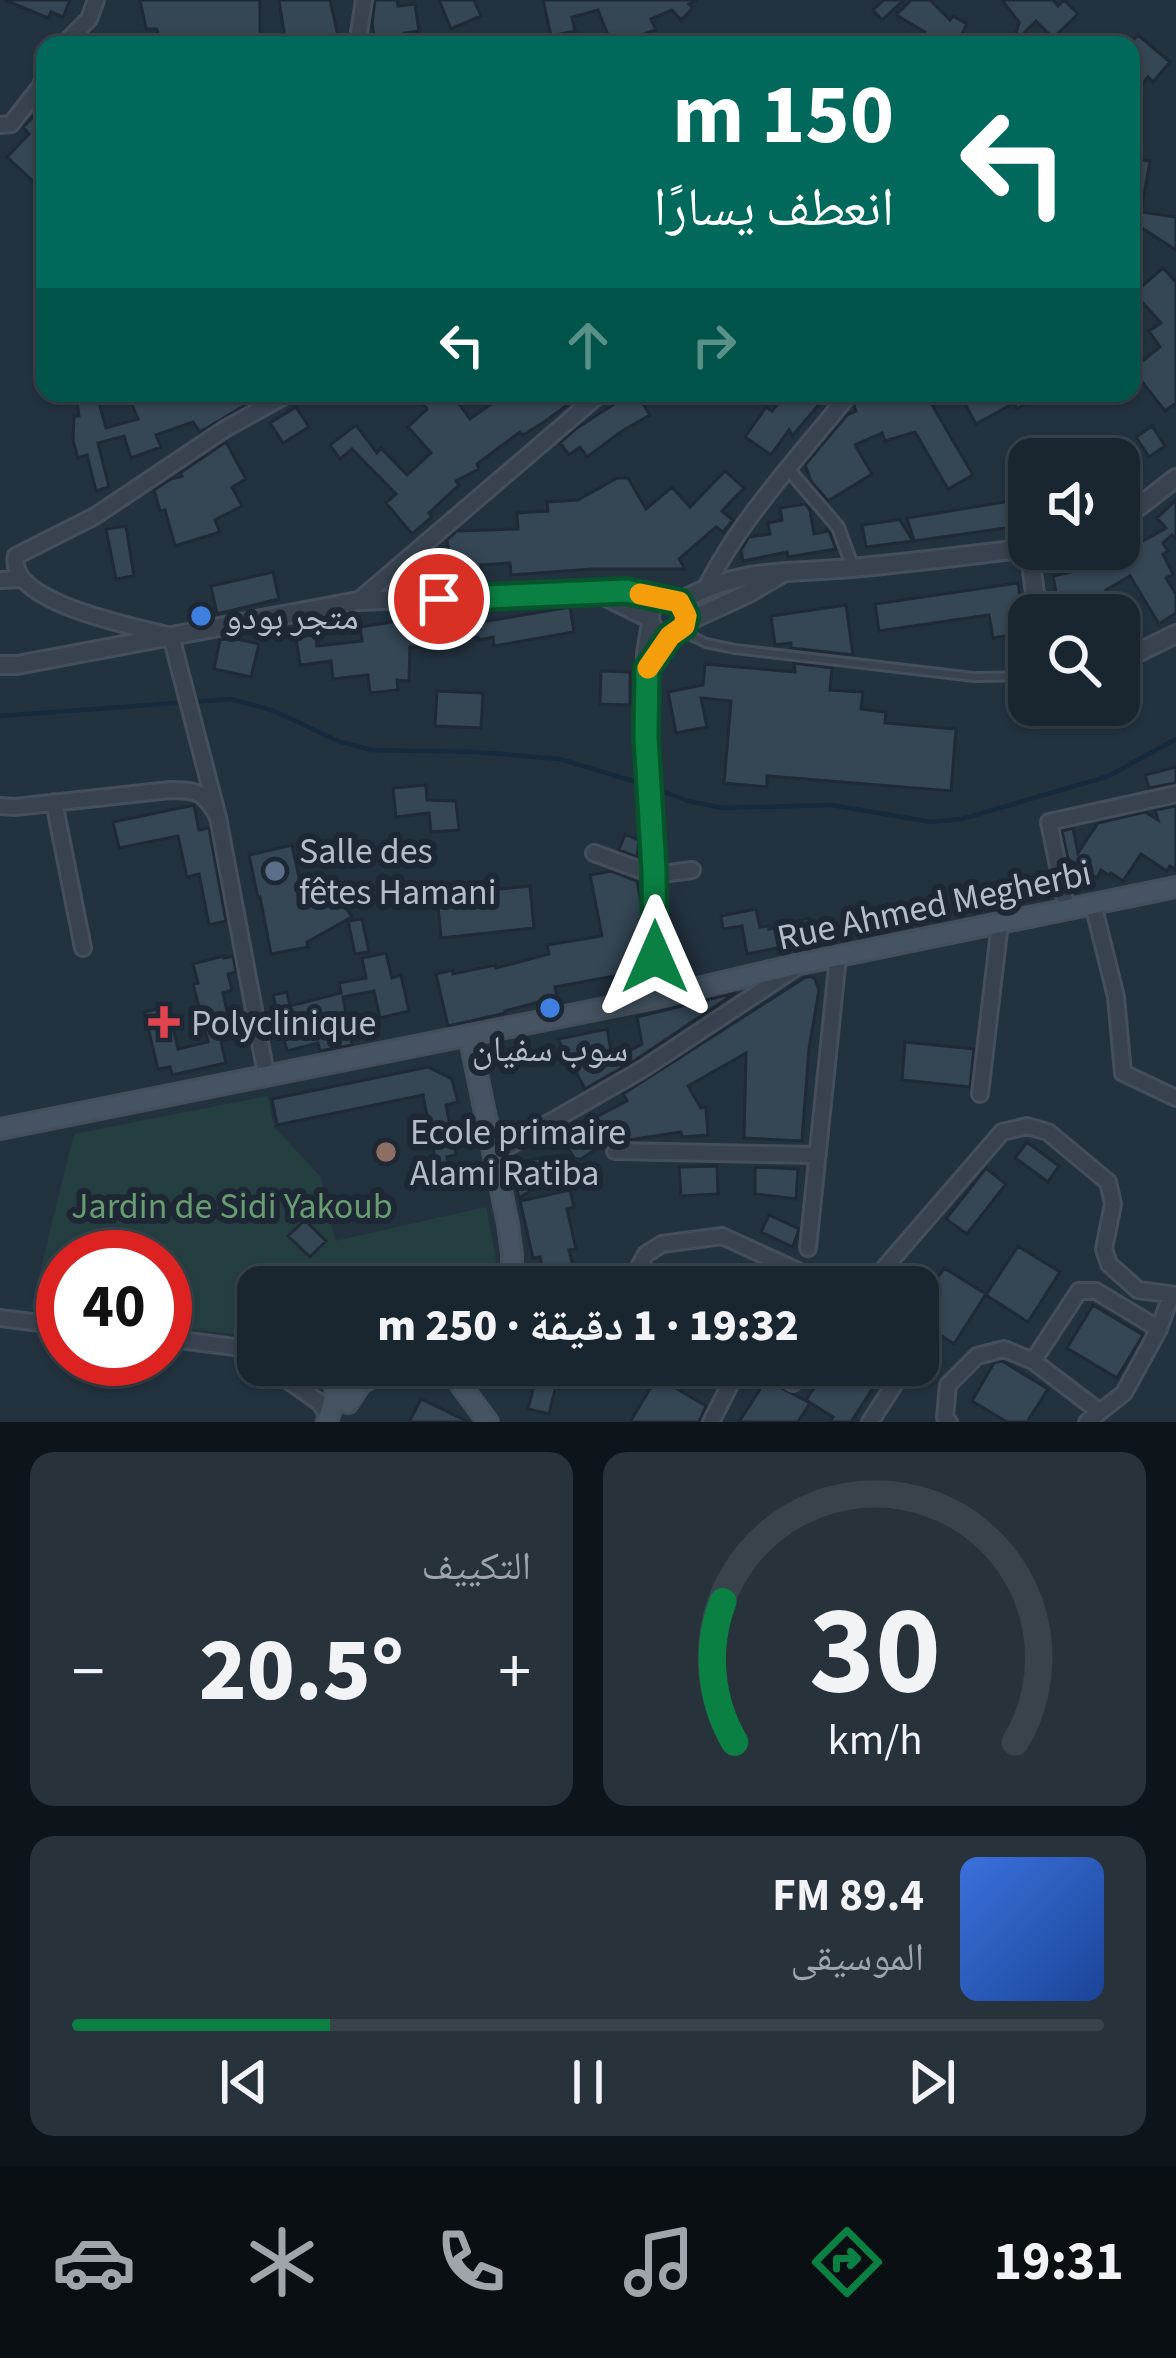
<!DOCTYPE html>
<html lang="ar">
<head>
<meta charset="utf-8">
<style>
  :root { --surface:#1a262f; --page:#27323b; --text:#f1f3f6; --muted:#9fa5aa; --line:#38434b; --accent:#0b8043 }
  body { margin:0; font-family:"Source Sans 3","Noto Naskh Arabic",sans-serif; background:var(--page); color:var(--text); direction:rtl; height:100vh; display:flex; flex-direction:column; font-size:45px; white-space:nowrap }
  * { box-sizing:border-box; margin:0 }
  p { font-size:39px; color:var(--muted) }
  .icon { flex:none; width:66px; height:66px; fill:none; stroke:currentColor; stroke-width:2; stroke-linecap:round; stroke-linejoin:round }
  .map { position:relative; height:1422px; overflow:hidden; direction:ltr }
  .sheet { display:flex; flex-direction:column; gap:30px; padding:30px; background:#0e151a; flex:1 }
  .sheet>* { flex:none }
  .hud { position:absolute; left:36px; top:36px; width:1104px; height:366px; border-radius:24px; box-shadow:0 3px 9px #0004,0 0 0 3px var(--line); direction:rtl; background:#00695c; color:#fff; overflow:hidden }
  .controls { position:absolute; left:1008px; top:438px; display:grid; gap:24px }
  .controls a { display:grid; place-items:center; width:132px; height:132px; border-radius:24px; background:var(--surface); box-shadow:0 3px 9px #0004,0 0 0 3px var(--line); font-size:60px }
  .speed { position:absolute; left:36px; top:1230px; display:flex; gap:24px; font-size:60px; font-weight:700; text-align:center }
  .speed>* { display:grid; place-content:center; width:156px; height:156px; border-radius:50%; background:var(--surface); box-shadow:0 3px 9px #0004,0 0 0 3px var(--line); line-height:1 }
  .speed .limit { border:18px solid #d22; background:#fff; color:#111 }
  .pin { position:absolute; display:grid; place-items:center; width:102px; height:102px; color:#fff; margin:-51px; border:6px solid #fff; border-radius:50%; box-shadow:0 3px 12px #0007 }
  .me { position:absolute; width:132px; margin:-66px; rotate:0deg; stroke-linejoin:round; filter:drop-shadow(0 0 9px #0008) }
  .turn { display:flex; align-items:center; gap:42px; height:252px; padding:0 48px; font-size:54px }
  .turn .icon { width:156px; height:156px; stroke-width:2.5 }
  .turn b { display:block; font-size:84px; line-height:102px }
  .lanes { display:flex; align-items:center; height:114px; padding:0 48px; background:#0003; justify-content:center; gap:60px; direction:ltr }
  .lanes .off { opacity:.35 }
  .big { font-size:90px; font-weight:800; line-height:1.1 }
  .sheet .tile { flex:1; display:flex; flex-direction:column; justify-content:center; gap:18px; min-width:0; padding:0 42px; border-radius:24px; background:var(--page) }
  .sheet .dial { align-items:center; gap:0 }
  .dial svg { height:312px; overflow:visible; fill:none; stroke:var(--line); stroke-width:7; stroke-linecap:round; text-anchor:middle }
  .dial text { fill:var(--text); stroke:none }
  .song { display:flex; align-items:center; gap:36px }
  .cover { width:144px; height:144px; border-radius:18px; background:linear-gradient(135deg,hsl(220 70% 55%),hsl(220 70% 35%)) }
  .played { height:12px; border-radius:6px; background:linear-gradient(90deg,var(--accent) 25%,var(--line) 25%) }
  .keys { display:flex; justify-content:space-around; direction:ltr }
  .heat { display:flex; justify-content:space-between; align-items:center; font-size:66px; direction:ltr }
  .sheet .tiles { flex:1; display:grid; gap:30px; grid-template-columns:1fr 1fr }
  .tile:last-child { grid-column:span 2 }
  .trip { position:absolute; left:237px; top:1266px; width:702px; height:120px; border-radius:24px; background:var(--surface); box-shadow:0 3px 9px #0004,0 0 0 3px var(--line); font-weight:800; line-height:120px; text-align:center; direction:rtl }
  .tab-bar { display:flex; height:192px; justify-content:space-around; align-items:center; background:#0a0f13; color:var(--muted) }
  .tab-bar .icon { width:84px; height:84px }
  .tab-bar .active { color:var(--accent) }
  .tab-bar b { font-size:54px; color:var(--text) }
  .map>svg:first-child { display:block }
  .green { fill:#253f40 }
  .lines { fill:none; stroke-linecap:round; stroke-linejoin:round }
  .stream { stroke:#162a3d; stroke-width:4.5 }
  .building { fill:#354655; stroke:#1f2a36; stroke-width:3 }
  .service-casing { stroke:#444f5b; stroke-width:12 }
  .pedestrian-casing { stroke:#444f5b; stroke-width:16 }
  .minor-casing { stroke:#444f5b; stroke-width:20 }
  .tertiary-casing { stroke:#444f5b; stroke-width:22 }
  .secondary-casing { stroke:#444f5b; stroke-width:24 }
  .service { stroke:#38434f; stroke-width:6 }
  .pedestrian { stroke:#38434f; stroke-width:10 }
  .minor { stroke:#38434f; stroke-width:14 }
  .tertiary { stroke:#38434f; stroke-width:16 }
  .secondary { stroke:#455362; stroke-width:18 }
  .route-casing { stroke:#07532c; stroke-width:30 }
  .route { stroke:#0b8043; stroke-width:21 }
  .slow { stroke:#f59e0b; stroke-width:21 }
  .shop-dot { fill:#3f7fe0; stroke:#1d2834; stroke-width:4.5 }
  .service-dot { fill:#5c6f8a; stroke:#1d2834; stroke-width:4.5 }
  .health-dot { fill:#e0444e; stroke:#1d2834; stroke-width:4.5 }
  .education-dot { fill:#8d6e63; stroke:#1d2834; stroke-width:4.5 }
  .labels { text-anchor:middle; stroke-width:12; stroke-linejoin:round; paint-order:stroke }
  .poi-label { font-size:36px; fill:#b4beca; stroke:#1d2834; text-anchor:start }
  .street-label { font-size:36px; fill:#b4beca; stroke:#1d2834 }
  .park-label { font-size:36px; fill:#6a9c71; stroke:#1d2834 }
</style>
</head>
<body>
<div class="map">
<svg width="1176" height="1422" viewBox="0 0 1176 1422">
  <rect width="100%" height="100%" fill="#23323f"/>
  <!-- green -->
  <path class="green" d="M268,1096L274,1127L321,1177L335,1241L486,1207L497,1265L495,1287H258V1337L165,1326V1257H63V1313L31,1309L74,1134Z"/>
  <g class="lines">
    <!-- stream -->
    <path class="stream" d="M0,716L231,699L274,711L338,741L371,750L476,752L560,759L646,785
      M657,789L688,801L722,808L832,805L931,822L962,819L1109,776L1176,739"/>
  </g>
  <!-- building -->
  <path class="building" d="M5,0H70L63,17L51,12L48,18Z
    M140,0H260V43L160,45L157,29H146Z
    M279,0H330L340,45H322V40L286,45Z
    M375,0H397L398,6L415,4L419,31L404,33L407,45H375L372,23Z
    M439,0H474L481,16L451,29Z
    M543,0H696V1L689,4L693,8L681,20L672,10L651,19L656,30L612,45L598,10L572,17L575,31L551,36Z
    M884,0H904L882,20L873,10Z
    M911,0H930L950,20L953,16L967,24L957,43L943,35L937,45H918L925,32L896,15Z
    M1002,0H1053L1058,6L1064,0L1078,14L1053,38L1036,21L1014,43L1019,22Z
    M1138,35L1170,62L1153,82L1148,77L1140,87L1131,79V42Z
    M45,106V172L35,183L7,157L29,134L23,127Z
    M1131,158L1150,161L1141,212L1176,217V250L1139,226V228H1131Z
    M1163,268L1176,282V403L1165,411L1132,369L1160,347L1149,331L1161,323L1134,293Z
    M127,393H252L254,400L200,432L193,422L156,435L161,447L131,458L124,436L98,443L109,487L96,491L87,455L78,458L73,441L74,416H79L77,402L98,399L106,428L138,419Z
    M415,393H451L470,419L498,399L493,393H584L544,422L523,435L520,432L477,464L479,469L456,481L459,485L429,513L432,517L412,534L386,503L396,494L352,449L340,459L330,445L356,425L377,453L381,448L407,475L431,453L408,427L427,409Z
    M631,393H636L650,415L622,431L587,457L580,447L569,455L560,443L577,428Z
    M787,393H829L792,436L789,430L771,455L745,437L766,407L772,411Z
    M861,393H925L973,475L948,489L915,432L885,441L882,433L855,445L872,474L828,501L811,481L805,465L847,415L856,411L854,406Z
    M959,393H1044L1017,409L1014,403L976,424Z
    M296,407L309,427L283,443L270,423Z
    M1152,426L1165,446L1149,457L1136,437Z
    M226,442L246,479L232,487L242,506L215,520L220,532L175,546L165,510L160,511L154,490L171,479L182,476L180,473Z
    M725,471L744,488L722,511L733,520L723,532L716,527L679,559L685,569H593L511,575L510,563L481,565L482,572L452,576L447,540L457,531L518,529L517,513L548,511L547,502L578,500L617,478H628L646,509L672,487L690,507Z
    M1029,498V521H1024L1025,525L985,531L914,541L907,518Z
    M1176,500V539L1172,535L1163,543L1168,551L1163,554L1173,574L1166,578L1176,594V613L1159,624L1130,576L1106,590L1109,606L1093,615H1051L1049,599L1057,598L1053,576L1098,566L1166,528L1157,518Z
    M805,504L810,510L814,534L829,531L836,549L788,557L787,552L743,561L741,550L746,542L749,537L770,534L768,523L782,520L780,508Z
    M896,520H900L913,541L866,547L862,525Z
    M126,526L134,576L116,579L106,529Z
    M273,572L279,599L217,614L211,586Z
    M1018,583L1021,604H1024L1026,632L993,638L989,615L879,631L875,604Z
    M846,605L853,655L791,648V643L775,645L771,616Z
    M570,607L574,632L494,646L493,637L479,640L478,637L429,647H410L409,681L397,680L398,690L370,693L368,675L333,679L331,661L300,665L296,637L316,635L317,646L362,641L360,627L405,620L451,616V619L474,615L475,623Z
    M232,638L259,644L251,677L214,669L220,640Z
    M794,663L832,668L830,690L863,692L861,709L886,712L885,723L956,729L951,791L767,776V787L724,783L731,701L701,698L707,727L676,733L668,692L703,685L705,664L795,672Z
    M601,671L630,672V705L600,704Z
    M437,691L483,693L481,728L435,726Z
    M1176,767V783L1149,788L1145,775Z
    M426,785L427,800L456,801L459,830L431,832L429,813L396,817L393,788Z
    M194,805L199,830L209,828L226,921L209,925L199,874L187,877L178,836L119,848L113,822Z
    M1176,806V870L1170,866L1167,871L1141,854L1123,881L1111,873L1109,876L1101,870L1097,878L1068,859L1062,831L1073,828L1078,853L1098,823L1145,812L1158,820L1155,810Z
    M625,834L639,840L637,857L619,850Z
    M292,845L302,891L326,878L352,917L307,942L308,947L271,954L260,897L258,898L249,855Z
    M611,871L637,881L642,908V971L555,987L557,997L505,1011L506,1013L448,1026L436,974L453,970V974L495,965L496,968L549,954L547,945L602,936L590,875Z
    M530,886L534,928L441,938L437,895Z
    M756,909L760,927L769,926V929L809,918L815,940L778,953L777,948L747,954L742,926L723,929L721,916Z
    M362,919L369,952L355,954L348,921Z
    M386,953L392,978L401,975L409,1011L380,1018L374,991L343,997L352,1045L320,1051L318,1043L287,1051L273,995L287,992L290,1006L341,993L339,983L366,978L362,958Z
    M223,956L224,958L233,956L236,972L228,974L232,990L223,993L233,1038L221,1041L226,1063L172,1075L170,1067L158,1069L144,1012L168,1006L178,1049L208,1042L193,984L198,983L193,964Z
    M810,976L815,979L819,990L809,1049L802,1141L744,1138L746,1053L688,1086L701,1108L706,1107L708,1135L682,1137L681,1132L629,1140L627,1129L581,1159H575L560,1136L627,1101L623,1094L804,978Z
    M735,993L637,1059L585,1089L558,1039L607,1029L613,1060L642,1044L637,1017Z
    M905,1042L974,1049L970,1087L902,1080Z
    M428,1067L452,1079L458,1102L446,1105L456,1155L447,1157L451,1182L432,1185L427,1159L435,1158L423,1095L277,1125L272,1099Z
    M1027,1142L1059,1166L1048,1182L1015,1158Z
    M552,1156L556,1175L519,1198L515,1178L520,1177L518,1162Z
    M717,1166L718,1194L681,1196L679,1167Z
    M755,1167L798,1169L796,1199L755,1194Z
    M986,1168L1006,1184L967,1234L946,1219Z
    M570,1190L574,1207L567,1209L576,1249L569,1250L578,1287H547L540,1257L533,1258L520,1201Z
    M769,1215L799,1229L793,1247L761,1232Z
    M305,1220L326,1241L310,1257L288,1236Z
    M1018,1246L1060,1272L1028,1322L986,1295Z
    M944,1268L986,1294L954,1344L918,1321V1308Z
    M1093,1305L1143,1335L1117,1378L1067,1348Z
    M1002,1361L1048,1389L1027,1422H1007L972,1401L994,1363Z
    M539,1365H561L549,1414L528,1409Z
    M829,1365H851L860,1371L863,1366L880,1377L851,1422H829L833,1417L806,1400Z
    M657,1377L706,1406L699,1422H630Z
    M766,1380L810,1403L798,1422H739Z
    M421,1399L469,1422H409Z"/>
  <g class="lines">
    <defs>
      <path id="service" d="M681,631L706,643L735,649L974,677L1029,676"/>
      <path id="pedestrian" d="M789,470L838,527L853,568"/>
      <path id="minor" d="M63,45L89,19L96,0
        M357,45L364,0
        M0,125L11,124L40,87L45,76
        M0,580L21,579
        M707,586C740,519 803,452 850,393
        M358,601L601,393
        M54,802L83,948
        M0,806L15,807L170,790C198,790 204,792 218,817L266,1074
        M218,817L171,636C137,627 6,603 16,556L95,516L225,429L290,393
        M594,853L654,875L692,870
        M1093,904L1116,997L1123,1073L1176,1098
        M1067,910L1049,822L1176,794
        M980,1094L1000,923
        M615,1151L818,1155
        M493,1155L643,1069L794,969
        M808,1248L838,957
        M628,1287L646,1254L662,1244L722,1236L807,1275L818,1287
        M868,1287L1002,1132L1027,1126L1048,1132L1108,1182L1113,1204L1104,1249L1109,1264L1138,1290L1176,1295
        M0,1318L63,1326
        M165,1338L242,1348L258,1357
        M1033,1361L1079,1291H1096L1159,1329
        M266,1365L319,1402L329,1416
        M763,1365L793,1383L803,1365
        M711,1422L740,1365
        M870,1422L907,1365
        M949,1422L945,1417L948,1385L977,1356L1004,1349L1033,1361L1100,1412
        M1087,1422L1124,1393L1159,1329L1171,1295"/>
      <path id="tertiary" d="M1119,522L1176,478
        M1029,549L1038,615
        M600,594L649,618
        M650 617a18 18 0 1 1 36 0a18 18 0 1 1-36 0Z
        M679,602C740,567 784,574 851,568C910,563 970,555 1029,548
        M686,622L749,593L783,573
        M651,623L646,653V737L654,869L655,998
        M1119,662L1176,634
        M0,665H17L358,601L626,591L666,599"/>
      <path id="secondary" d="M469,1035L508,1224L512,1254V1287
        M0,1129L655,998L800,964L1176,887
        M340,1365L336,1372L337,1381L349,1388L358,1386L363,1379L360,1365
        M446,1365L488,1422
        M348,1403L361,1383L373,1377L447,1365
        M327,1422L335,1396L336,1376"/>
    </defs>
    <!-- service casing -->
    <use href="#service" class="service-casing"/>
    <!-- pedestrian casing -->
    <use href="#pedestrian" class="pedestrian-casing"/>
    <!-- minor casing -->
    <use href="#minor" class="minor-casing"/>
    <!-- tertiary casing -->
    <use href="#tertiary" class="tertiary-casing"/>
    <!-- secondary casing -->
    <use href="#secondary" class="secondary-casing"/>
    <!-- service -->
    <use href="#service" class="service"/>
    <!-- pedestrian -->
    <use href="#pedestrian" class="pedestrian"/>
    <!-- minor -->
    <use href="#minor" class="minor"/>
    <!-- tertiary -->
    <use href="#tertiary" class="tertiary"/>
    <!-- secondary -->
    <use href="#secondary" class="secondary"/>
  </g>
  <g class="lines">
    <defs>
      <path id="route" d="M439,599L626,591L679,602L686,616L684,626L670,636L647,669L646,737L654,869L655,957"/>
    </defs>
    <!-- route casing -->
    <use href="#route" class="route-casing"/>
    <!-- route -->
    <use href="#route" class="route"/>
    <!-- slow -->
    <path class="slow" d="M640,594L679,602L686,616L684,626L670,636L648,668"/>
  </g>
  <!-- markers -->
  <g class="shop-dot">
    <circle cx="201" cy="616" r="12"/>
    <circle cx="550" cy="1008" r="12"/>
  </g>
  <circle class="service-dot" cx="275" cy="871" r="12"/>
  <path class="health-dot" d="M158 1004h12v12h12v12h-12v12h-12v-12h-12v-12h12z"/>
  <circle class="education-dot" cx="386" cy="1152" r="12"/>
  <g class="labels">
    <!-- poi labels -->
    <g class="poi-label">
      <text x="225" y="629">متجر بودو</text>
      <text x="299" y="863">Salle des<tspan x="299" dy="41">fêtes Hamani</tspan></text>
      <text x="191" y="1035">Polyclinique</text>
      <text x="550" y="1061" text-anchor="middle">سوب سفيان</text>
      <text x="410" y="1144">Ecole primaire<tspan x="410" dy="41">Alami Ratiba</tspan></text>
    </g>
    <!-- street labels -->
    <g class="street-label">
      <text transform="translate(934 904) rotate(-12)" y="13">Rue Ahmed Megherbi</text>
    </g>
    <!-- park labels -->
    <g class="park-label">
      <text x="232" y="1218">Jardin de Sidi Yakoub</text>
    </g>
  </g>
</svg>
<div class="controls">
<a><svg class="icon" aria-label="sound" viewBox="0 0 24 24"><path d="M4 9h4l5-4v14l-5-4H4zM17 9q2 3 0 6"/></svg></a>
<a><svg class="icon" aria-label="search" viewBox="0 0 24 24"><circle cx="10" cy="10" r="6"/><path d="M15 15l6 6"/></svg></a>
</div>
<div class="speed"><div class="limit">40</div></div>
<div class="pin" style="left:439px;top:599px;background:#d93025"><svg class="icon" aria-label="arrive" viewBox="0 0 24 24"><path d="M6 21V4h12l-3 4 3 4H6"/></svg></div>
<svg class="me" style="left:655px;top:957px" viewBox="-20 -20 40 40"><path d="M0-17L14 15 0 8-14 15z" fill="#0b8043" stroke="#fff" stroke-width="4"/></svg>
<div class="trip">19:32 · 1 دقيقة · 250 m</div>
<div class="hud">
<div class="turn"><svg class="icon" aria-label="left" viewBox="0 0 24 24"><path d="M17 20v-9H6M10 6l-5 5 5 5"/></svg><div><b>150 m</b>انعطف يسارًا</div></div>
<div class="lanes"><svg class="icon" aria-label="left" viewBox="0 0 24 24"><path d="M17 20v-9H6M10 6l-5 5 5 5"/></svg><svg class="icon off" aria-label="ahead" viewBox="0 0 24 24"><path d="M12 20V5M6 11l6-6 6 6"/></svg><svg class="icon off" aria-label="right" viewBox="0 0 24 24"><path d="M7 20v-9h11M14 6l5 5-5 5"/></svg></div>
</div>
</div>
<section class="sheet">
<div class="tiles">
<div class="tile dial"><svg viewBox="0 0 100 80">
<path d="M14 69A42 42 0 1 1 86 69"/>
<path d="M14 69A42 42 0 0 1 11 33" stroke="#0b8043"/>
<text x="50" y="56" font-size="32" font-weight="700">30</text>
<text x="50" y="72" font-size="11">km/h</text>
</svg></div>
<div class="tile"><p>التكييف</p>
<div class="heat"><a>−</a><b class="big">20.5°</b><a>+</a></div>
</div>
<div class="tile">
<div class="song"><i class="cover"></i><div><b>89.4 FM</b><p>الموسيقى</p></div></div>
<div class="played"></div>
<div class="keys"><svg class="icon" aria-label="previous" viewBox="0 0 24 24"><path d="M18 5L8 12l10 7zM5 5v14"/></svg><svg class="icon" aria-label="pause" viewBox="0 0 24 24"><path d="M8 5v14M16 5v14"/></svg><svg class="icon" aria-label="next" viewBox="0 0 24 24"><path d="M6 5l10 7-10 7zM19 5v14"/></svg></div>
</div>
</div>
</section>
<nav class="tab-bar">
<b>19:31</b>
<svg class="icon active" aria-label="directions" viewBox="0 0 24 24"><path d="M12 3l9 9-9 9-9-9zM9 14v-3h6M13 9l2 2-2 2"/></svg>
<svg class="icon" aria-label="music" viewBox="0 0 24 24"><path d="M9 18V5l10-2v13"/><circle cx="6" cy="18" r="3"/><circle cx="16" cy="16" r="3"/></svg>
<svg class="icon" aria-label="phone" viewBox="0 0 24 24"><path d="M5 4h4l2 5-3 2q2 4 5 5l2-3 5 2v4C11 20 4 13 5 4z"/></svg>
<svg class="icon" aria-label="climate" viewBox="0 0 24 24"><path d="M12 3v18M4 7l16 10M4 17L20 7"/></svg>
<svg class="icon" aria-label="car" viewBox="0 0 24 24"><path d="M5 17H2v-5l4-1 3-4h7l3 4 3 1v5h-3M9 17h6M6 11h13"/><circle cx="7" cy="17" r="2"/><circle cx="17" cy="17" r="2"/></svg>
</nav>
</body>
</html>
